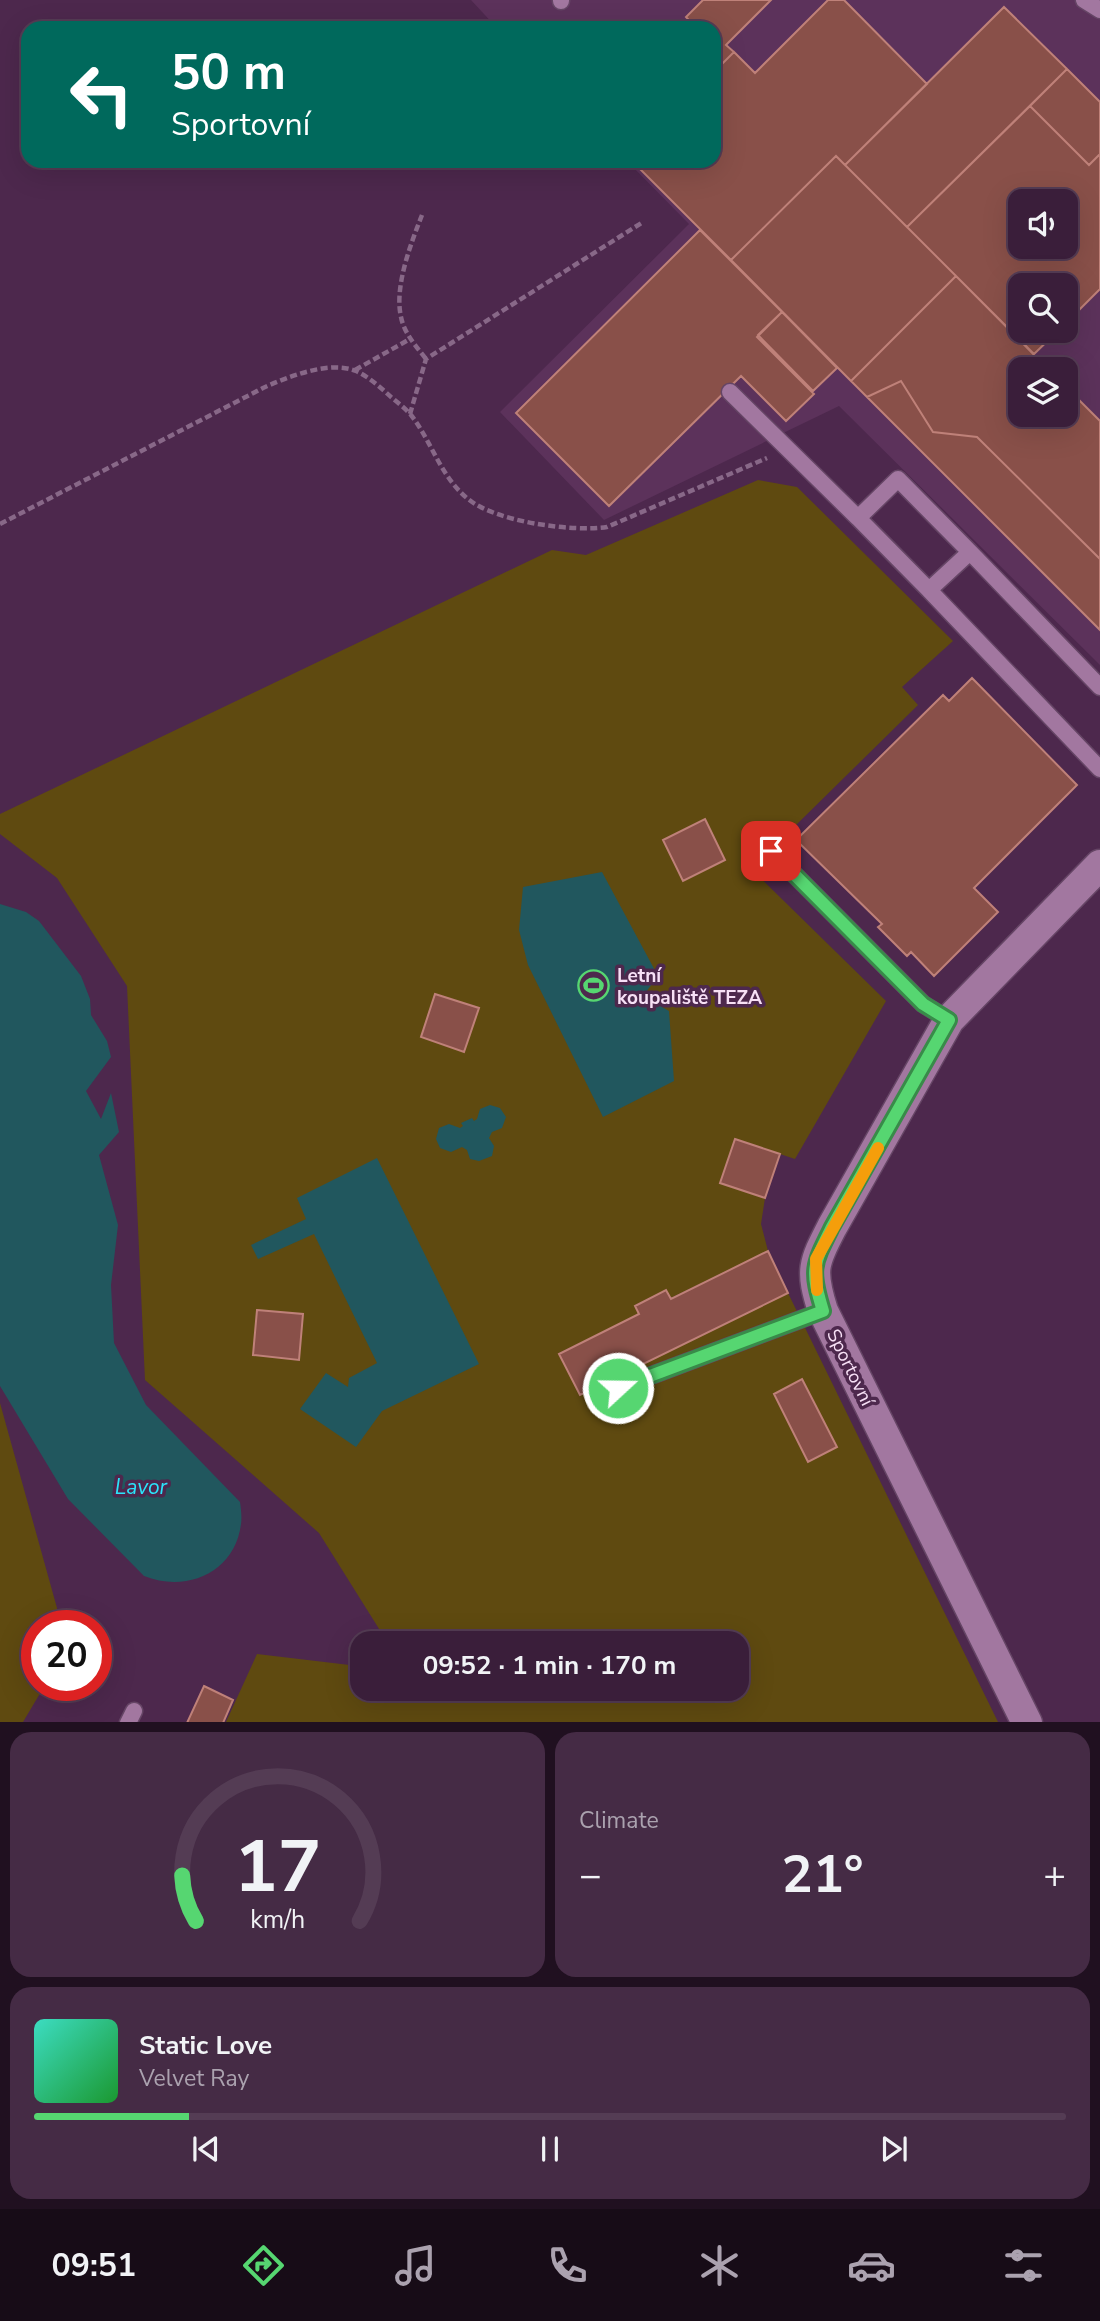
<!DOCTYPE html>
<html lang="en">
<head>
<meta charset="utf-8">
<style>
  :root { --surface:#3a1e3a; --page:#452b45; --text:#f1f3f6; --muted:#aba2af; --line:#543c54; --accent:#56d671 }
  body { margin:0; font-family:"Nunito Sans",sans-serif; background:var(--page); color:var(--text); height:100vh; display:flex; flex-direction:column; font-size:26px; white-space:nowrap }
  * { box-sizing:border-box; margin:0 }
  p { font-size:23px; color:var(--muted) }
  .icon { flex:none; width:38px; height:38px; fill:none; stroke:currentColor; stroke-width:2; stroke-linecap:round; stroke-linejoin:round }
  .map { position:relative; height:1722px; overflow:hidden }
  .sheet { display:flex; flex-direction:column; gap:10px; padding:10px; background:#201020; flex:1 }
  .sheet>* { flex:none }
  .banner { position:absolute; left:21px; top:21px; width:700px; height:147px; border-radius:21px; box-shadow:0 7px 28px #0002,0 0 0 2px var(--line); background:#00695c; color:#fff; overflow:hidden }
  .buttons { position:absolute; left:1008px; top:189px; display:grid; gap:14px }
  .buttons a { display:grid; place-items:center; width:70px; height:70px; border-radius:14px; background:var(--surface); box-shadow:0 7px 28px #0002,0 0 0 2px var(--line); font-size:35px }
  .speed { position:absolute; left:21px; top:1610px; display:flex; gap:14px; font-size:35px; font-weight:700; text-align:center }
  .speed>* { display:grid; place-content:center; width:91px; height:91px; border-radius:50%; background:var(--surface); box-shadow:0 7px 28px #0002,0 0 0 2px var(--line); line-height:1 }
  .speed .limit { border:10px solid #d22; background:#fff; color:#111 }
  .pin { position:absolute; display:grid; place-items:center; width:60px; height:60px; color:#fff; margin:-30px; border-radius:14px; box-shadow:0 4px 10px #0006 }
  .me { position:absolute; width:77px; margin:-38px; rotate:69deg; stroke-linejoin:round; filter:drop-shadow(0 0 5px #0008) }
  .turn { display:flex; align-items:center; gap:24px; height:147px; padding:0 35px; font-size:32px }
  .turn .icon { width:91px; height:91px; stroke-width:2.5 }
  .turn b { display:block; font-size:49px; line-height:60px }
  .big { font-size:52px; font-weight:700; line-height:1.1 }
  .sheet .widget { flex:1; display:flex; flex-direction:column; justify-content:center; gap:10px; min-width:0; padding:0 24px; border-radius:21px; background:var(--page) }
  .sheet .dial { align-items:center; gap:0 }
  .dial svg { height:182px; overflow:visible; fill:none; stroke:var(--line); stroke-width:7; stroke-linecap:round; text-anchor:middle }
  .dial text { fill:var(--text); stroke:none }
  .song { display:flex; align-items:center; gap:21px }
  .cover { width:84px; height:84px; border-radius:10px; background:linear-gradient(135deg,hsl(170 70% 55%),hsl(130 70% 35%)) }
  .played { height:7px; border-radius:4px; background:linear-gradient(90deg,var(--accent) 15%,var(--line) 15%) }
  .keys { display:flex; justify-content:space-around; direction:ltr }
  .heat { display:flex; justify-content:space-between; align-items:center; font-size:38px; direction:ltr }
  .sheet .tiles { flex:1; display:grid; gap:10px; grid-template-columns:1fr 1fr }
  .widget:last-child { grid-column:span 2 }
  .trip { position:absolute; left:350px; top:1631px; width:399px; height:70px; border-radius:21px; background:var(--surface); box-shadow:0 7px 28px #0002,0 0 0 2px var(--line); font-weight:700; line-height:70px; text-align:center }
  .dock { display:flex; height:112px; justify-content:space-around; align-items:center; background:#170c17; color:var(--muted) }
  .dock .icon { width:49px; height:49px }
  .dock .selected { color:var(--accent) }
  .dock b { font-size:32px; color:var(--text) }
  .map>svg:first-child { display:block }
  .built { fill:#5c325b; fill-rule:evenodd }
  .green { fill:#5f4a10 }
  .water { fill:#21575e }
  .building { fill:#895049; stroke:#bf8179; stroke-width:2; fill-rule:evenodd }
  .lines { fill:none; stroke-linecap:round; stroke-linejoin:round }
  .lane-casing { stroke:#654565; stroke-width:19 }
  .street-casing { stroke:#654565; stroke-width:33 }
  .path { stroke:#886888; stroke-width:4.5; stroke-dasharray:7 3.5; stroke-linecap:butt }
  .lane { stroke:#a277a0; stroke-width:16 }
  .street { stroke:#a277a0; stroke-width:30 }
  .route-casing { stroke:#388b49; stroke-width:18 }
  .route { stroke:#56d671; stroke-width:12 }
  .slow { stroke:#f59e0b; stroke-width:12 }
  .labels { text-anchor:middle; stroke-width:7; stroke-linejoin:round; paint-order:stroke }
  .poi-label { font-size:19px; font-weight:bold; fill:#f7e0f6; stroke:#4d284d; text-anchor:start }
  .street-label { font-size:19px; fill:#f7e0f6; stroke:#4d284d }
  .water-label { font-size:21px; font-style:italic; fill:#2ae5fb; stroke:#4d284d }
</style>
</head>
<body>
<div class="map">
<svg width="1100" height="1723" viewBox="0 0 1100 1723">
  <rect width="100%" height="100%" fill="#4d284d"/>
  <!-- built -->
  <path class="built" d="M471,0H1100V665L839,406L604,520L500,412L689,224L627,161H714V28H497ZM1020,201H1066V247H1020ZM1020,285H1066V331H1020ZM1020,369H1066V415H1020Z"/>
  <!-- green -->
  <path class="green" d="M758,480L797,487L953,641L902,687L918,705L793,828L800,836L796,840L781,824L744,862L886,1001L795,1159L735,1139L720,1182L765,1198L761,1224L768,1251L671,1298L666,1290L635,1305L640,1314L559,1353L580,1395L788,1293L998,1722H226L257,1654L358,1666L362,1662V1689H737V1643H383L386,1640L319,1533L145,1380L127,986L57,878L0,834V814L552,550L586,555Z
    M0,1403L62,1626H37V1685H45L23,1722H0Z"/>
  <!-- water -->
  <path class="water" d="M602,872L658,976L643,996L669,1011L674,1081L603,1117L528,965L519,930L523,887Z
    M0,904L26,912L39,921L81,976L90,999L91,1015L107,1041L111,1057L86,1091L101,1119L111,1093L119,1132L99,1155L118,1225L111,1285L114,1343L146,1405L240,1502C241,1509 242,1517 241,1524C235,1573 186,1593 144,1576L68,1499L0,1386Z
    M490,1105L500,1108L506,1117L502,1128L492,1132L489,1138L494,1146L492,1156L479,1161L470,1159L467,1150L462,1147L451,1152L440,1148L436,1139L439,1128L449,1124L460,1128L463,1126L461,1123L472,1118L474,1121L477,1119L480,1109Z
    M377,1158L479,1364L382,1411L356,1447L300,1409L326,1373L348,1387L349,1378L377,1363L314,1234L258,1259L251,1245L306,1219L297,1198Z"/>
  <!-- building -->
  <path class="building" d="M703,0H771L726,45L734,52L720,66L714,58V28H696L686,17Z
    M828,0H844L927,84L845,165L836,156L731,260L632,161H714V58L720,66L734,52L755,73Z
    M1004,7L1067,69L907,227L845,165Z
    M1067,69L1100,102V154L1089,165L1030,106Z
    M1030,106L1089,165L1100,154V289L1066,323V285H1020V331H1058L1034,354L907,227ZM1020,201H1066V247H1020Z
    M836,156L956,276L851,381L731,260Z
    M700,230L782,312L757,337L814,394L786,421L741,376L609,506L516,413Z
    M956,276L1048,369H1020V415H1066V387L1100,421V559L977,437L933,432L901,381L867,397L851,381Z
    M782,312L837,368L813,391L758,335Z
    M901,381L933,432L977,437L1100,559V630L867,397Z
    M972,678L1077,785L974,888L998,912L934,976L911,952L907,956L878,927L882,924L796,840L943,695L949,701Z
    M705,819L725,860L683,881L663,840Z
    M435,994L479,1008L464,1052L421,1037Z
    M735,1139L780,1154L765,1198L720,1183Z
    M768,1251L788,1293L580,1395L559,1354L639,1314L635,1306L666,1290L671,1299Z
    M257,1310L303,1314L299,1360L253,1355Z
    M802,1379L837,1447L808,1462L774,1394Z
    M204,1686L233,1700L223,1723H187Z"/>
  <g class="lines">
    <defs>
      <path id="lane" d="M1084,0L1100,10
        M561,1V0
        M730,392L858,518
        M929,590L858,518L898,479L970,552
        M1100,687L970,552L929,590L1100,769
        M771,851L923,1004L949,1020
        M618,1388L823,1311
        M128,1723L134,1711"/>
      <path id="street" d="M1027,1723L823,1311C810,1270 813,1264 832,1227L949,1020L1100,865"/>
    </defs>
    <!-- lane casing -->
    <use href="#lane" class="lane-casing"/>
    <!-- street casing -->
    <use href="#street" class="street-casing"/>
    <!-- path -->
    <path class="path" d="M422,215C411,243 394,287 401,317C404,333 416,346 426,359
      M355,370L410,339
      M410,414L426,359L643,222
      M0,524L263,388C287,377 330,360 356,371C369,377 380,387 391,397C397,402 405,408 411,415C432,442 440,476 468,499C496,522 572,532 607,527L767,458"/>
    <!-- lane -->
    <use href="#lane" class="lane"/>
    <!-- street -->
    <use href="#street" class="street"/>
  </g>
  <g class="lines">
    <defs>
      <path id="route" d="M618,1388L823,1311C810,1269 813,1265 832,1227L949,1020L923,1004L771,851"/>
    </defs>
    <!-- route casing -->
    <use href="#route" class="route-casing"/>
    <!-- route -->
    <use href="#route" class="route"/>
    <!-- slow -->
    <path class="slow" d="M817,1290L816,1259L878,1148"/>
  </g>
  <!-- icons -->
  <defs>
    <symbol id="stadium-ring" viewBox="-11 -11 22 22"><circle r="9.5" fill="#4d284d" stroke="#56d671" stroke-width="1.5"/><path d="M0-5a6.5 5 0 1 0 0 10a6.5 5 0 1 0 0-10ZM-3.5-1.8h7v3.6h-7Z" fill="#56d671"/></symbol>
  </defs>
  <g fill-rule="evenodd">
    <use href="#stadium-ring" x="576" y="968" width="35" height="35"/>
  </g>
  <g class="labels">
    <!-- poi labels -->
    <g class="poi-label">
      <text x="617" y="982">Letní<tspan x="617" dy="22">koupaliště TEZA</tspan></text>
    </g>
    <!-- street labels -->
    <g class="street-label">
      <text transform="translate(851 1367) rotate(64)" y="7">Sportovní</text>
    </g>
    <!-- water labels -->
    <g class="water-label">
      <text x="141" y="1494">Lavor</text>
    </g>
  </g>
</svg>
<div class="buttons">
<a><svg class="icon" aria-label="sound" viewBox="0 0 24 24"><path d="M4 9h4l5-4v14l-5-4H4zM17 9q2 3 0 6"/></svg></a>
<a><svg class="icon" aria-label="search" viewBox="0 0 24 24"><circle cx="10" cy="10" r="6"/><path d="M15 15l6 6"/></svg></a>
<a><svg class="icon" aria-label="layers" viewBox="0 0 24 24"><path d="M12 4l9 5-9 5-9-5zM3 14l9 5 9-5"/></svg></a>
</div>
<div class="speed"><div class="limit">20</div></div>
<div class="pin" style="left:771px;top:851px;background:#d93025"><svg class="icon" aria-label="arrive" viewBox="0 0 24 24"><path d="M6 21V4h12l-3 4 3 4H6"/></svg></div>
<svg class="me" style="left:618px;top:1388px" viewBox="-20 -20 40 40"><circle r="17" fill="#56d671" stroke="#fff" stroke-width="3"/><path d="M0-11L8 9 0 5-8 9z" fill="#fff"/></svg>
<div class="trip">09:52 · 1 min · 170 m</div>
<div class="banner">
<div class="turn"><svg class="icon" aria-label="left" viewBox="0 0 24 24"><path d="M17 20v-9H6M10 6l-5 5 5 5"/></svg><div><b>50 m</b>Sportovní</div></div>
</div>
</div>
<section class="sheet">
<div class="tiles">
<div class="widget dial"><svg viewBox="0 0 100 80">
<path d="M14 69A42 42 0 1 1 86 69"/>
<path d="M14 69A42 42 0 0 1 8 49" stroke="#56d671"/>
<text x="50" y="56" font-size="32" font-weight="700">17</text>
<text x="50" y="72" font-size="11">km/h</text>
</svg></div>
<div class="widget"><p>Climate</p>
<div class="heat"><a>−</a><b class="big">21°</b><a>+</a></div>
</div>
<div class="widget">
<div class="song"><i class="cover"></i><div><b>Static Love</b><p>Velvet Ray</p></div></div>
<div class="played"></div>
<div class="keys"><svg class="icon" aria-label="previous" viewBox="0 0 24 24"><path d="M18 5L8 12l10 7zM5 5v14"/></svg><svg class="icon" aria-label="pause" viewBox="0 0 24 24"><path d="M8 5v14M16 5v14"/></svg><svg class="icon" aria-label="next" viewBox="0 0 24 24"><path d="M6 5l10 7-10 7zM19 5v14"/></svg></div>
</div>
</div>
</section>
<nav class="dock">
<b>09:51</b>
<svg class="icon selected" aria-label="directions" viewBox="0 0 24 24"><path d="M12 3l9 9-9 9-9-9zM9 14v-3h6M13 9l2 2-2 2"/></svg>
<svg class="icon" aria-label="music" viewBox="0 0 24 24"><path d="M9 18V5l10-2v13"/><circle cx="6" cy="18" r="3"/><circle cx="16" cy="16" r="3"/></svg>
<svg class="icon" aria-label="phone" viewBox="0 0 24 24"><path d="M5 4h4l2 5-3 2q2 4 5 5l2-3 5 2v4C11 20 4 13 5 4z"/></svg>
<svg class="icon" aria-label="climate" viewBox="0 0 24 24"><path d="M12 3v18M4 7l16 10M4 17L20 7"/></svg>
<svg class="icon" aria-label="car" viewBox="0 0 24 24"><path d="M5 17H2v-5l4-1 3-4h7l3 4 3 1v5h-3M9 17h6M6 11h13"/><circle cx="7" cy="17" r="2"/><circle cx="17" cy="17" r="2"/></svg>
<svg class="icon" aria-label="filters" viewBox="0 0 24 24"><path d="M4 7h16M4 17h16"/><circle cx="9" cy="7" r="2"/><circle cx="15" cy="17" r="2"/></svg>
</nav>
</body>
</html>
